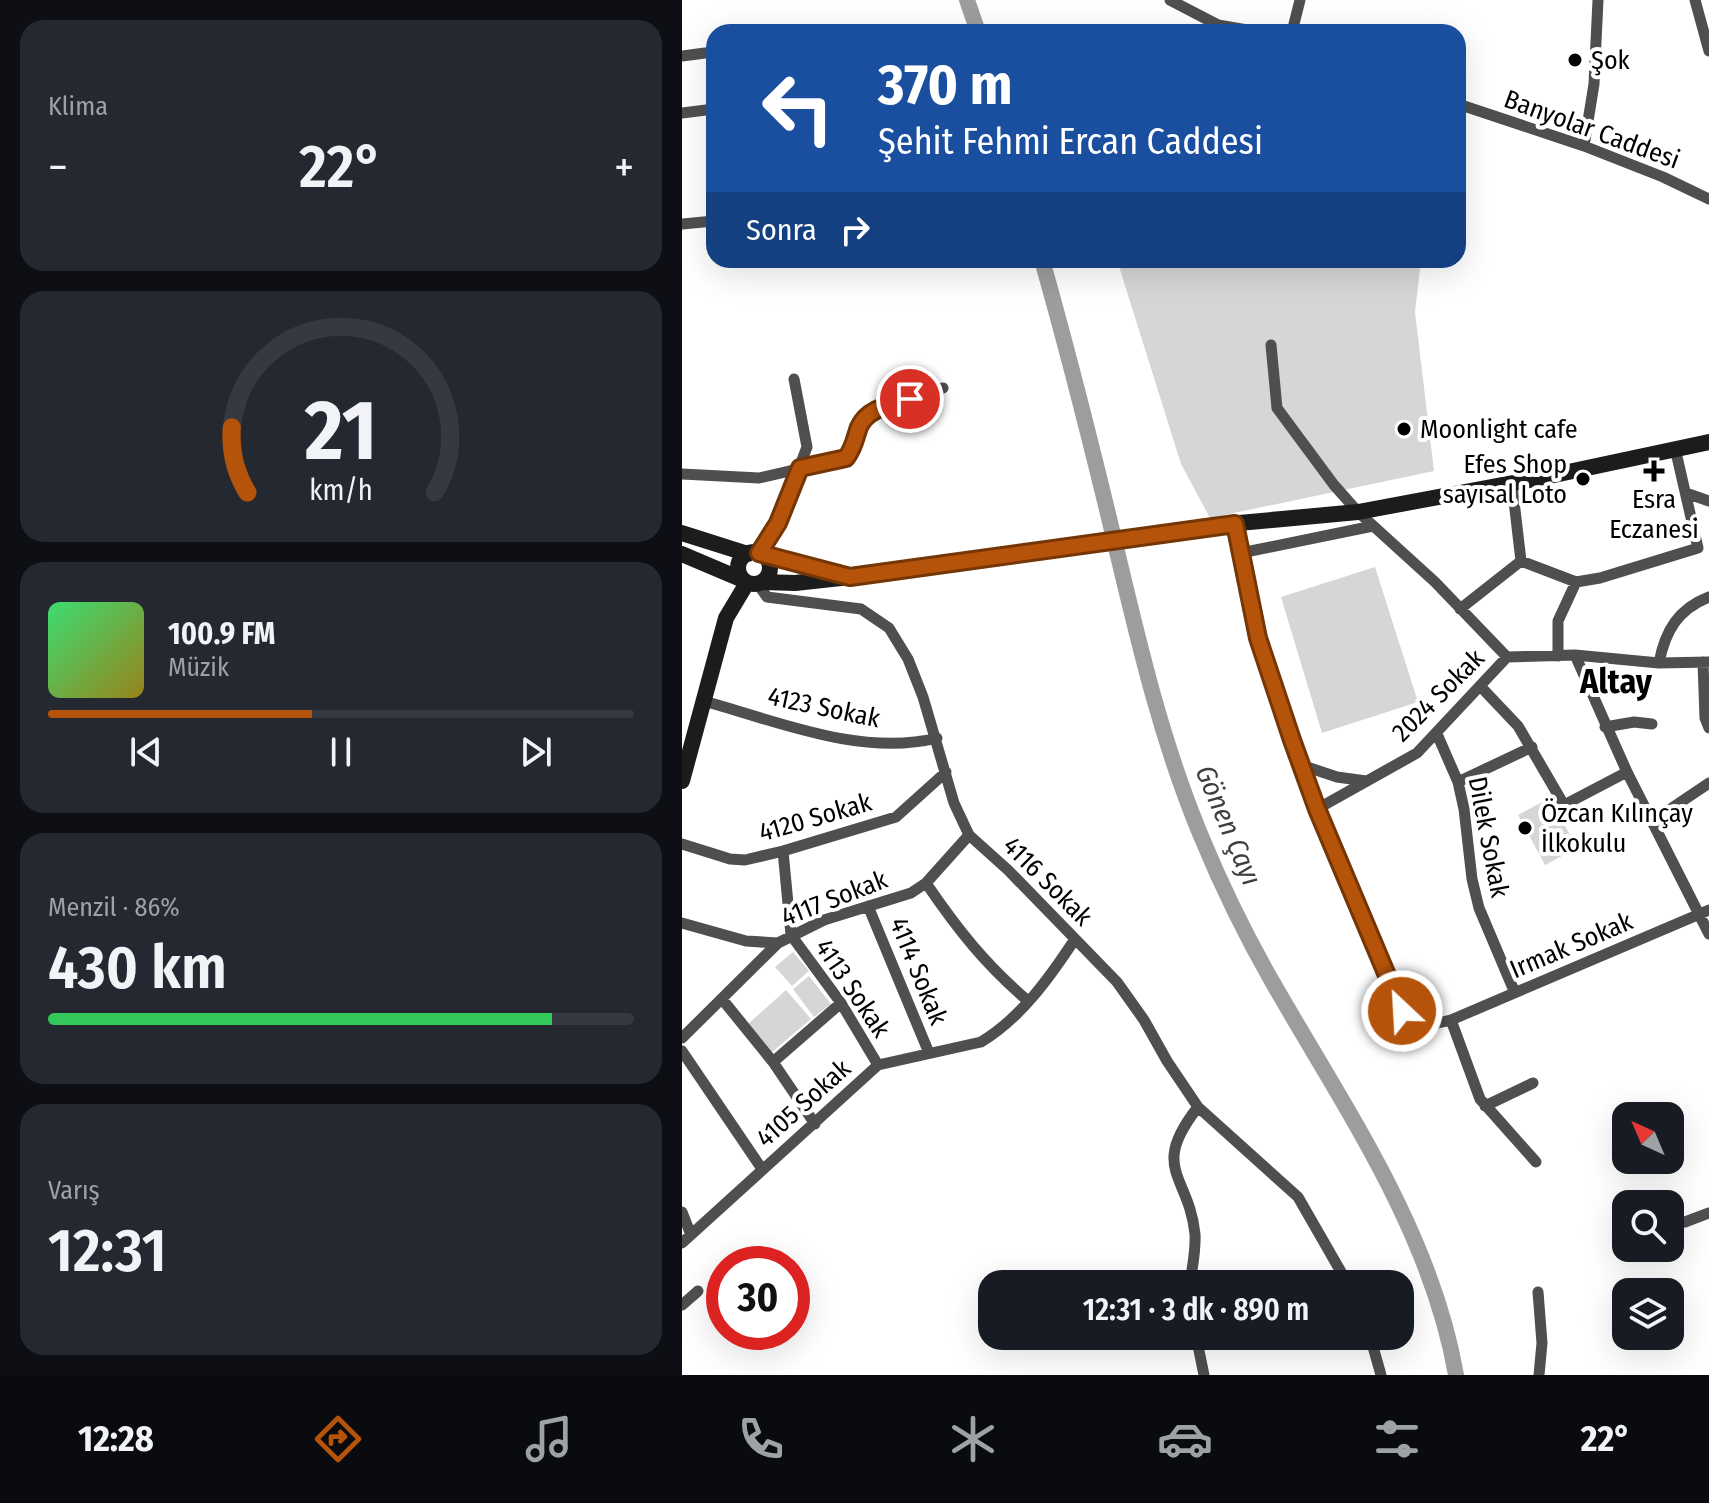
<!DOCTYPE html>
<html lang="tr">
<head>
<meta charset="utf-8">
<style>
  :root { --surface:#171b24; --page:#242831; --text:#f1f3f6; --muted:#9ea1a6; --line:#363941; --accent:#b45309 }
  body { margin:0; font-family:"Fira Sans Condensed",sans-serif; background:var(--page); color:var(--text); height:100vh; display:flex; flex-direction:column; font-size:30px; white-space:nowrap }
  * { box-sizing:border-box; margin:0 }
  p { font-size:26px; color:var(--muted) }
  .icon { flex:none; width:44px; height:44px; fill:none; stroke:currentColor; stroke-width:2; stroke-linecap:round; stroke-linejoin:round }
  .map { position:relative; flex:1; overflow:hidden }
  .sheet { display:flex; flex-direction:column; gap:20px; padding:20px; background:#0d0f14; width:682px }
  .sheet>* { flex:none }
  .hud { position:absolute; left:24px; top:24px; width:760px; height:244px; border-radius:24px; box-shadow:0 8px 32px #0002; background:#1a4fa0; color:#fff; overflow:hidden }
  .needle { width:52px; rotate:316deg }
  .controls { position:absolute; left:930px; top:1102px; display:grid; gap:16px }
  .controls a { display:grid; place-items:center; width:72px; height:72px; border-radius:16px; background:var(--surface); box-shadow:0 8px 32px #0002; font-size:40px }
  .speed { position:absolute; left:24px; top:1246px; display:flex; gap:16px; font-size:40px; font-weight:700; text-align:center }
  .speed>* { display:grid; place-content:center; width:104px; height:104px; border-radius:50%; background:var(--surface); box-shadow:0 8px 32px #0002; line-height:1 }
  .speed .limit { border:12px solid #d22; background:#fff; color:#111 }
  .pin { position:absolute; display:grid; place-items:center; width:68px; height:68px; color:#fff; margin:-34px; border:4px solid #fff; border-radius:50%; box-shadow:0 2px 8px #0007 }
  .me { position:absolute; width:88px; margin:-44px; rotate:335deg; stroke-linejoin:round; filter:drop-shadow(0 0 6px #0008) }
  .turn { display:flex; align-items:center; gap:28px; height:168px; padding:0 40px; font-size:36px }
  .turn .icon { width:104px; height:104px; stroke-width:2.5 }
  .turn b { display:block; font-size:56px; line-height:68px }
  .then { display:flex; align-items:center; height:76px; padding:0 40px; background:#0003; gap:16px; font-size:30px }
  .big { font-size:60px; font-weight:600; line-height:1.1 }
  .sheet .tile { flex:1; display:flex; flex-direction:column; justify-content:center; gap:12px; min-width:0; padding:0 28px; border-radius:24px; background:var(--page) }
  .sheet .dial { align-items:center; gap:0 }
  .dial svg { height:208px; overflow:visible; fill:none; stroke:var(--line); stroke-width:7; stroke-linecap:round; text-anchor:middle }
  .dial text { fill:var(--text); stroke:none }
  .song { display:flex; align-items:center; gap:24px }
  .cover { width:96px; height:96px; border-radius:12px; background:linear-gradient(135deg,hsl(140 70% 55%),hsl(50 70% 35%)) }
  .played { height:8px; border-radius:4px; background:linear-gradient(90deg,var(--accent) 45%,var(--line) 45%) }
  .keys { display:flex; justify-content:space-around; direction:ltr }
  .heat { display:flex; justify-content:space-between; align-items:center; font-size:44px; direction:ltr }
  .charge { height:12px; border-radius:6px; background:linear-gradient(90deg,#34c759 86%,var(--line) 0) }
  .trip { position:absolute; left:296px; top:1270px; width:436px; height:80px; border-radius:24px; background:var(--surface); box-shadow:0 8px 32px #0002; font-weight:600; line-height:80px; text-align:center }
  .menu { display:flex; height:128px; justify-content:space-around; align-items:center; background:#090b0e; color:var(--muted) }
  .menu .icon { width:56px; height:56px }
  .menu .active { color:var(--accent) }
  .menu b { font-size:36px; color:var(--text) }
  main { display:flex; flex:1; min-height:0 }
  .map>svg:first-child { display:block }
  .green { fill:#d6d6d6 }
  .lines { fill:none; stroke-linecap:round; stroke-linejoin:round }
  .river { stroke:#9d9d9d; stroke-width:16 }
  .street { stroke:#4f4f4f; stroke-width:11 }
  .secondary { stroke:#1c1c1c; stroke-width:16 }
  .route-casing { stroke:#753606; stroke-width:20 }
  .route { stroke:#b45309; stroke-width:14 }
  .poi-dot { fill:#000; stroke:#fff; stroke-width:3 }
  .labels { text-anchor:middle; stroke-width:8; stroke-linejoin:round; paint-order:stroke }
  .poi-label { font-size:26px; fill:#000; stroke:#fff; text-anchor:start }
  .street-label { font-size:26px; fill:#000; stroke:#fff }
  .water-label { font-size:28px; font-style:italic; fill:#3e3e3e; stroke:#fff }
  .district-label { font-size:34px; font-weight:bold; fill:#000; stroke:#fff }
</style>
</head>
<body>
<main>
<section class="sheet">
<div class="tile"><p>Klima</p>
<div class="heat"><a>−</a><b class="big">22°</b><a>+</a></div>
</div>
<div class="tile dial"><svg viewBox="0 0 100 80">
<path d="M14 69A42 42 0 1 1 86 69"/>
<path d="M14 69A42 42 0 0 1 8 44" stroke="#b45309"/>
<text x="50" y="56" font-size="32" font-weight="700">21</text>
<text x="50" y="72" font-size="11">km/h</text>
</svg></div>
<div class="tile">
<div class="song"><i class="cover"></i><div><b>100.9 FM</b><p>Müzik</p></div></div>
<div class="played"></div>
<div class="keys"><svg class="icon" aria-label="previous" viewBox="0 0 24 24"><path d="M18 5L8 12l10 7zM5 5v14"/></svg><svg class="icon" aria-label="pause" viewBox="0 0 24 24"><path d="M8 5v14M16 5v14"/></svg><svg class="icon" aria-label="next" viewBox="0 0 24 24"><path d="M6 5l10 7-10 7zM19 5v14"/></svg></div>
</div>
<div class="tile"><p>Menzil · 86%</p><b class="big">430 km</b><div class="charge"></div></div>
<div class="tile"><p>Varış</p><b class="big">12:31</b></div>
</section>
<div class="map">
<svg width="1027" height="1375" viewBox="0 0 1027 1375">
  <rect width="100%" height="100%" fill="#fff"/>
  <!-- green -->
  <path class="green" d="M435,260H739L733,312L752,471L528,518L499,464Z
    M693,567L736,702L640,733L599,597Z
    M868,798L895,848L863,865L836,815Z
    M111,952L127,971L110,986L93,967Z
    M127,976L149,1004L132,1017L111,989Z
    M104,990L129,1019L90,1052L66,1024Z"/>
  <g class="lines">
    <!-- river -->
    <path class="river" d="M285,0L296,32
      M360,260C384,345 406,431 427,518C453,626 476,733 519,836C540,887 564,936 591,983C662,1107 749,1231 774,1375"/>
    <!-- street -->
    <path class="street" d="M488,0L536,25L577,32
      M1013,0L1027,51
      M610,32L618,0
      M0,56L23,53
      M776,104L902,146L981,177L1027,199
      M0,113L32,109
      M902,146L912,84L916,0
      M0,224L32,221
      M589,345L595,408L652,485L676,512L753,582L825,657L893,655L977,663L1027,662
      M993,448L1016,548
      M0,474L77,478L164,458C176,444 176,426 188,412L261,388
      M830,484L839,561
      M1004,493L1027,501
      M553,524L576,638L635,809L712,996C729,1027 737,1028 769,1020L1027,910
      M77,553L96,523L125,447L112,379
      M559,553L691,526
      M76,584L85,597L179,609L207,628L226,659L241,697L272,803L287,835L326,870L435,982L462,1020L485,1061L516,1107C467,1169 507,1175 513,1234C514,1251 510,1268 508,1284
      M778,609L839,561L894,582L918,578L1016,548
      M893,655L945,772L1027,934
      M876,656V621L894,582
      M1021,662L1023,718L1027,728
      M977,663C983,631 996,609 1027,597
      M799,687L836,726L882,805L945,772
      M22,701C94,721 180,757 255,738
      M923,727L952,722L970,724
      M755,734L776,782L782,809L790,879L797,908L833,993
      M619,765L655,777L684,781
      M776,782L850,747
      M635,809L735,753L825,657
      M969,822L1027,783
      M0,844L48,859L63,860L101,851L214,817L264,772
      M101,851L109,935L159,1003L196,1065
      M244,883C276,930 303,964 346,1001
      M186,906L247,1053
      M0,923L64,941L96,943
      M40,999L91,1062L133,1124
      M769,1020L798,1099L854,1162
      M0,1038L96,943L142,920L229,893L244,883L287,835
      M0,1051L80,1169
      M91,1062L159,1003
      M803,1106L851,1083
      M516,1107L616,1197L666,1284
      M0,1212L9,1235
      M1003,1222L1027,1213
      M0,1243L196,1065L299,1042C339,1018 368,977 393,939
      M856,1292L860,1343L857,1375
      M0,1305L16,1291
      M514,1336L522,1375
      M688,1336L699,1375"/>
    <!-- secondary -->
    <path class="secondary" d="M0,533L66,554
      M56 568a16 16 0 1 1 32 0a16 16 0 1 1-32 0Z
      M0,554L61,580
      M83,556L155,574
      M81,582L113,583L168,577L535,525L676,512L858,478L1027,442
      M0,781L44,618L65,583"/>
  </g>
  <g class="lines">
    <defs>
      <path id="route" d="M228,399C210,405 186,407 177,427C173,438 172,448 164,458L118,468L96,523L77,553L168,577L553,524L576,638L610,740L635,809L720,1011"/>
    </defs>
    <!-- route casing -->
    <use href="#route" class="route-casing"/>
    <!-- route -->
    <use href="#route" class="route"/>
  </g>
  <!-- markers -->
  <g class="poi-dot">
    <circle cx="893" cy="60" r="8"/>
    <circle cx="722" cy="429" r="8"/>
    <path d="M968 459h8v8h8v8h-8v8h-8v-8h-8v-8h8z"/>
    <circle cx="901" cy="479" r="8"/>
    <circle cx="843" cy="828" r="8"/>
  </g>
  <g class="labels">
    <!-- poi labels -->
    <g class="poi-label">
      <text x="909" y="69">Şok</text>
      <text x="738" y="438">Moonlight cafe</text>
      <text x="885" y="473" text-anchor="end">Efes Shop<tspan x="885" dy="30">sayısal Loto</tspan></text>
      <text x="972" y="508" text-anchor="middle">Esra<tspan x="972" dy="30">Eczanesi</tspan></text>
      <text x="859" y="822">Özcan Kılınçay<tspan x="859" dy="30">İlkokulu</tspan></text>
    </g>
    <!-- street labels -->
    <g class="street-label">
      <text transform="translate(910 129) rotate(20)" y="9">Banyolar Caddesi</text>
      <text transform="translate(756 695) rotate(-45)" y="9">2024 Sokak</text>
      <text transform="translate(142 707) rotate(12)" y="9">4123 Sokak</text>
      <text transform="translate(133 817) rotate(-16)" y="9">4120 Sokak</text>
      <text transform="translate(807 837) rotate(79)" y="9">Dilek Sokak</text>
      <text transform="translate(366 881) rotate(45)" y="9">4116 Sokak</text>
      <text transform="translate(152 898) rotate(-21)" y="9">4117 Sokak</text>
      <text transform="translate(889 945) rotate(-23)" y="9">Irmak Sokak</text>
      <text transform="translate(237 971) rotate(68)" y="9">4114 Sokak</text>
      <text transform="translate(171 988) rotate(56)" y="9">4113 Sokak</text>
      <text transform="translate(121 1103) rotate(-42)" y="9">4105 Sokak</text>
    </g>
    <!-- water labels -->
    <g class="water-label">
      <text transform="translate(547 825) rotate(67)" y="10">Gönen Çayı</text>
    </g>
    <!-- district labels -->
    <g class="district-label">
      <text x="934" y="693">Altay</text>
    </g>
  </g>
</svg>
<div class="controls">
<a><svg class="needle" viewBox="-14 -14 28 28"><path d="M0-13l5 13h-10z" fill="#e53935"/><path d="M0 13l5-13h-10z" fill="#9ea1a6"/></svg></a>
<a><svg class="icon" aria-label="search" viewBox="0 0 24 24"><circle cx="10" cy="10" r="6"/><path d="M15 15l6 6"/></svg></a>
<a><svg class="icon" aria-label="layers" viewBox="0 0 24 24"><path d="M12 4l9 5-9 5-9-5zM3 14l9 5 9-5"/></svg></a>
</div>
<div class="speed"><div class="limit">30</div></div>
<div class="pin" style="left:228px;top:399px;background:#d93025"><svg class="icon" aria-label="arrive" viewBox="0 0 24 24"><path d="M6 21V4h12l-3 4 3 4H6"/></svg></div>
<svg class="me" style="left:720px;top:1011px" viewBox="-20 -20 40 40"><circle r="17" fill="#b45309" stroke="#fff" stroke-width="3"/><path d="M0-11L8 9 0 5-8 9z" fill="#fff"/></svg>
<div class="trip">12:31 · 3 dk · 890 m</div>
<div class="hud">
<div class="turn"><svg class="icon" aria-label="left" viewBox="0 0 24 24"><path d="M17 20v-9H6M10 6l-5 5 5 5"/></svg><div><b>370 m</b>Şehit Fehmi Ercan Caddesi</div></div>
<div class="then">Sonra<svg class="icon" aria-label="right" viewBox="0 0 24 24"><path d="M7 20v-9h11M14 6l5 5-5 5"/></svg></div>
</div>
</div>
</main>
<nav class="menu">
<b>12:28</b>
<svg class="icon active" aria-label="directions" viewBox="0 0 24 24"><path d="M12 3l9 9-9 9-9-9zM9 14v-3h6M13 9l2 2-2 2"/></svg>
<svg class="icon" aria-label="music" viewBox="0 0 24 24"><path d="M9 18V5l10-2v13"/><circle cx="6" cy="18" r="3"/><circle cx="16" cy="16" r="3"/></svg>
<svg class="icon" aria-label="phone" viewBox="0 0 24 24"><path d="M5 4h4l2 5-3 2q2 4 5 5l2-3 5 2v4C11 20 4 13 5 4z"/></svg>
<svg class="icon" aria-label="climate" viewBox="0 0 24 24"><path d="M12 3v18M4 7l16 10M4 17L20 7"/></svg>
<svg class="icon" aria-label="car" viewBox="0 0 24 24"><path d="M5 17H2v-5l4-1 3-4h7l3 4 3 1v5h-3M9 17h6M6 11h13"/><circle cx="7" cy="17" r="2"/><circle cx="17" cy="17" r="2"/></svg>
<svg class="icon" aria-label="filters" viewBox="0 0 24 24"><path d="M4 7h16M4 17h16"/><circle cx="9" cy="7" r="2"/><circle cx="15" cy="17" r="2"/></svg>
<b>22°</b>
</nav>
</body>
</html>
